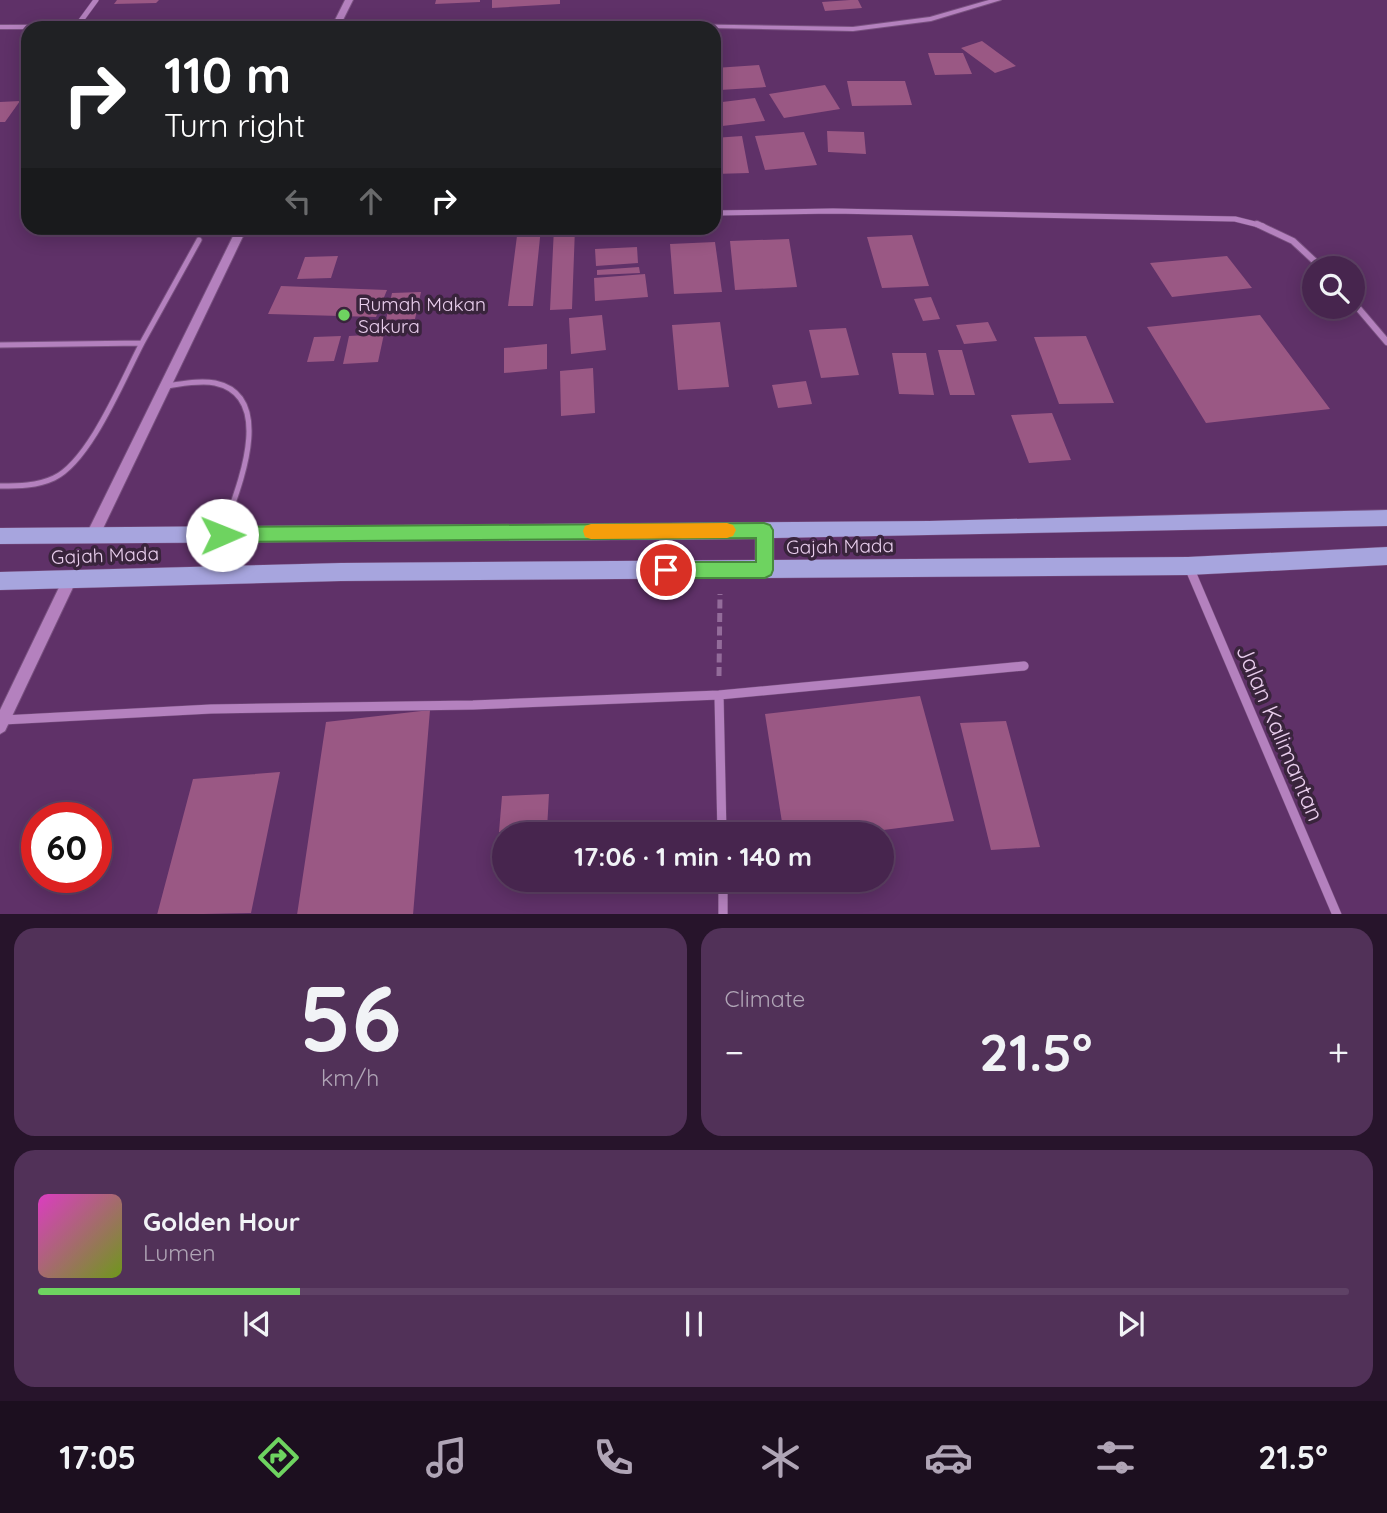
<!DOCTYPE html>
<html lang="en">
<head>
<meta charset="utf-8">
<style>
  :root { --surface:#47254e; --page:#513158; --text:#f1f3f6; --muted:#b0a5b6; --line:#5f4266; --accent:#6ed360 }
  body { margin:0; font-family:Quicksand,sans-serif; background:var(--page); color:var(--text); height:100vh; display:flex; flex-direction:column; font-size:26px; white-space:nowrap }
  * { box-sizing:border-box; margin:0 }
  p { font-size:23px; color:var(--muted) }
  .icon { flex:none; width:38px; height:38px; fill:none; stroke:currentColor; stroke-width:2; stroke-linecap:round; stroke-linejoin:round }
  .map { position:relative; height:914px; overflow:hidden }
  .sheet { display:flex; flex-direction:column; gap:14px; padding:14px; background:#27142b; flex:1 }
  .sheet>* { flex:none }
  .hud { position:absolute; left:21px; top:21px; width:700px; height:214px; border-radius:21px; box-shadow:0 4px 18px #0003,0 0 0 2px var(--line); background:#202124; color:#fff; overflow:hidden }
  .buttons { position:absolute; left:1302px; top:256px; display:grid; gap:14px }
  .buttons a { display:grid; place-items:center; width:63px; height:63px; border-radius:50%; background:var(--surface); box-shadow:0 4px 18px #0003,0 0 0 2px var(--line); font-size:35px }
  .speed { position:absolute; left:21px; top:802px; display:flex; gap:14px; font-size:35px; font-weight:700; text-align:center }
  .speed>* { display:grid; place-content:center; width:91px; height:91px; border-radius:50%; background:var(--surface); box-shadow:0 4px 18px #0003,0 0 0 2px var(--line); line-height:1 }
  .speed .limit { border:10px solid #d22; background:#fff; color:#111 }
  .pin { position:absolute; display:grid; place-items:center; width:60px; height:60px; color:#fff; margin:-30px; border:4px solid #fff; border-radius:50%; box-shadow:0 2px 7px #0007 }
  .me { position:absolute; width:77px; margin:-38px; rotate:89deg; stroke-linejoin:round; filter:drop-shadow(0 0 5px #0008) }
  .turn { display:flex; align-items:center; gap:24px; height:147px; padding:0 28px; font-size:32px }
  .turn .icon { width:91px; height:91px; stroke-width:2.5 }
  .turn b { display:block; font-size:49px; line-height:60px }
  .lanes { display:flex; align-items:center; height:66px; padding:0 28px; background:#0003; justify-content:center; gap:35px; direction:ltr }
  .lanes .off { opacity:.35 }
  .big { font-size:52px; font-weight:700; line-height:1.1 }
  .sheet .tile { flex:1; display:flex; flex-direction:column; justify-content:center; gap:10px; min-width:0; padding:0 24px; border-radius:21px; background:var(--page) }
  .sheet .dial { align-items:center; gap:0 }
  .dial b { font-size:91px; line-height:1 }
  .song { display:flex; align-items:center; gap:21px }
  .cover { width:84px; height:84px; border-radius:10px; background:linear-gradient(135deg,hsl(310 70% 55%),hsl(80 70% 35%)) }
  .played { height:7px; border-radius:4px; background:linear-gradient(90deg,var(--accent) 20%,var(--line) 20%) }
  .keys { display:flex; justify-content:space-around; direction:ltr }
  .heat { display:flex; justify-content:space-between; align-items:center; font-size:38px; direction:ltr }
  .sheet .tiles { flex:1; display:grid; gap:14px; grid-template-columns:1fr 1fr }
  .tile:last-child { grid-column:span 2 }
  .trip { position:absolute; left:492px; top:822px; width:402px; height:70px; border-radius:35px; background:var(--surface); box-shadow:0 4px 18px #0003,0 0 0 2px var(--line); font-weight:700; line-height:70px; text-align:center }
  .tab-bar { display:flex; height:112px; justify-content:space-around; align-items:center; background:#1c0f1f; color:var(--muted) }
  .tab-bar .icon { width:49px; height:49px }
  .tab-bar .on { color:var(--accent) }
  .tab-bar b { font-size:32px; color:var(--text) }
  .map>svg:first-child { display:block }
  .building { fill:#9a5884 }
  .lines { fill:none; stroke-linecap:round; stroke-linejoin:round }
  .service-far1-casing { stroke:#78507f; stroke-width:7 }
  .service-casing { stroke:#78507f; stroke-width:8 }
  .minor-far2-casing { stroke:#78507f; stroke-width:6 }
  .minor-far1-casing { stroke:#78507f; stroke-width:8 }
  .minor-casing { stroke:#78507f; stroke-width:10 }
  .tertiary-casing { stroke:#78507f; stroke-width:2 }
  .primary-casing { stroke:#78507f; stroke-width:1 }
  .path { stroke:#936c9a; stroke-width:5; stroke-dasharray:9 4.5; stroke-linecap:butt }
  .service-far1 { stroke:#b481be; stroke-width:5 }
  .service { stroke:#b481be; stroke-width:6 }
  .minor-far2 { stroke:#b481be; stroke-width:5 }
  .minor-far1 { stroke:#b481be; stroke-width:6 }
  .minor { stroke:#b481be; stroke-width:9 }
  .tertiary { fill:#b481be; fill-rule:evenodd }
  .primary { fill:#a7a5de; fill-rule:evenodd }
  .route { fill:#6ed360; stroke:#48893e; stroke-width:2 }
  .slow { fill:#f59e0b }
  .poi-dot { fill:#6ed360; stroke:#39243c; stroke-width:2.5 }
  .labels { text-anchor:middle; stroke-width:7; stroke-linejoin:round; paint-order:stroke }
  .poi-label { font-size:19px; fill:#e9ceed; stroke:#39243c; text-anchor:start }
  .street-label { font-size:19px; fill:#e9ceed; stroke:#39243c }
  .near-street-label { font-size:23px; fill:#e9ceed; stroke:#39243c }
</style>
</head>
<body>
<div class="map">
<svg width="1387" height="915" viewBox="0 0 1387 915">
  <rect width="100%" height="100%" fill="#5f3168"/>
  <!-- building -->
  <path class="building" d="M117,0H159L156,3L114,4Z
    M436,0H480V2L435,4Z
    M492,0H560V4L492,8Z
    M850,0H858L862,8L825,11L822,2Z
    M982,41L1016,66L995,73L961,48Z
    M928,53H963L972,74L935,75Z
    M759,65L766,87L720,90L715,68Z
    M847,81H905L912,105L852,106Z
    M825,85L840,109L784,118L769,94Z
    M755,98L765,121L714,127V103Z
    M20,101L5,122H0V102Z
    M827,131L864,132L866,154L828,152Z
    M804,132L817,165L765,170L755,136Z
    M742,136L749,173L714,174V138Z
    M518,228H541L533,306H508Z
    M554,228H575L572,309L550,310Z
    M912,235L929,286L882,288L867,237Z
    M789,239L797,287L735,290L730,241Z
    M715,242L722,292L674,294L670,244Z
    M637,247L638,263L596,266L595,249Z
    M338,256L331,278L297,279L305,257Z
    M1227,256L1252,288L1172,297L1150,263Z
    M639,267L640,273L597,275V270Z
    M645,274L648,297L595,301L594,278Z
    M281,286L387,290L376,317L268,314Z
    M421,292L415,319L386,320L392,293Z
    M931,297L940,319L923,321L914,299Z
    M602,315L606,350L571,354L569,318Z
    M1260,315L1330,409L1206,423L1147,327Z
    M720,322L729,387L678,390L672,325Z
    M988,322L997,341L964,344L956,325Z
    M846,328L859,375L821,378L809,330Z
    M384,334L378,362L343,364L349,336Z
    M341,336L334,361L307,362L314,337Z
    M1086,336L1114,403L1059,404L1034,337Z
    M547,344V369L504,373V348Z
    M938,350H962L975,395H950Z
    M892,353H926L934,395L899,394Z
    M593,368L595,413L561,416L560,371Z
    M806,381L812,404L778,408L772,385Z
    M1052,413L1071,460L1029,463L1011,415Z
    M920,696L954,821L844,835H784L765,714Z
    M430,710L413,915H297L326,722Z
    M1006,721L1040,847L991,850L960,723Z
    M280,772L251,913L157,915L193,779Z
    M549,794L547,829L499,832L502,796Z"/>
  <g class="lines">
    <defs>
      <path id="service-far1" d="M142,343L199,240
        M0,345L142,343C123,379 90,461 54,478C37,486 18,486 0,486
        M166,386C182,384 199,380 215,383C276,396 239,486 226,523"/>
      <path id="service" d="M223,532L227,521"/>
      <path id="minor-far2" d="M77,26L96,0
        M714,213L833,211L1235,219L1263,226"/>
      <path id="minor-far1" d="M1257,224L1293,241L1322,268
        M1353,302L1387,342"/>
      <path id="minor" d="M1189,567L1337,915
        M719,695L722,835
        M3,720L211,709L473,705L719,695L1024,666
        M723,880V915"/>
      <path id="tertiary" d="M345,0H353L341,24H672L853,27L930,17L989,0H1001L931,21L853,31L714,28L0,29V25L333,24Z
        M237,228H247L97,541L92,543L87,541L85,537L87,533Z
        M70,573L75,575L77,579L5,731L0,734V710L65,575Z"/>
      <path id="primary" d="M1387,510V526L774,538V560L1188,557L1387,547V565L1188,575L341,581L0,590V572L341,563L755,560V539L0,544V528L929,521Z"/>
    </defs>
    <!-- service-far1 casing -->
    <use href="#service-far1" class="service-far1-casing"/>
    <!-- service casing -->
    <use href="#service" class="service-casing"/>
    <!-- minor-far2 casing -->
    <use href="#minor-far2" class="minor-far2-casing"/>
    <!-- minor-far1 casing -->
    <use href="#minor-far1" class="minor-far1-casing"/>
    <!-- minor casing -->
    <use href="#minor" class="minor-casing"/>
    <!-- tertiary casing -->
    <use href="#tertiary" class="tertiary-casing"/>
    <!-- primary casing -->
    <use href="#primary" class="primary-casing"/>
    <!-- path -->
    <path class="path" d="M719,676L720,594"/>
    <!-- service-far1 -->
    <use href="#service-far1" class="service-far1"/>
    <!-- service -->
    <use href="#service" class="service"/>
    <!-- minor-far2 -->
    <use href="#minor-far2" class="minor-far2"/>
    <!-- minor-far1 -->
    <use href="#minor-far1" class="minor-far1"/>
    <!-- minor -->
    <use href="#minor" class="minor"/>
    <!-- tertiary -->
    <use href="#tertiary" class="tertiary"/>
    <!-- primary -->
    <use href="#primary" class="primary"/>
  </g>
  <!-- route -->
  <path class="route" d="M764,523L770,525L773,530V570L771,575L765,578H666L660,576L657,570L660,564L666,562H756V538L222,542L216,540L214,535L216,529L222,527Z"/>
  <!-- slow -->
  <path class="slow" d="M727,523L733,525L736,530L733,536L727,538L591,539L585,537L583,531L585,526L591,524Z"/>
  <!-- markers -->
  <circle class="poi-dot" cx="344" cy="315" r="7"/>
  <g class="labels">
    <!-- poi labels -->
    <g class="poi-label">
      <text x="358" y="311">Rumah Makan<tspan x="358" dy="22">Sakura</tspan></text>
    </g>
    <!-- street labels -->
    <g class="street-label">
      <text transform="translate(840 546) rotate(-1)" y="7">Gajah Mada</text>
      <text transform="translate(105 555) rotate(-2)" y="7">Gajah Mada</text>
    </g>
    <!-- near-street labels -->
    <g class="near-street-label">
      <text transform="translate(1280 733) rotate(67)" y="8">Jalan Kalimantan</text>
    </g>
  </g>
</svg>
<div class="buttons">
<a><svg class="icon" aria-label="search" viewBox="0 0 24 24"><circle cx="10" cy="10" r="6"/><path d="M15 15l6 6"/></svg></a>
</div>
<div class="speed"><div class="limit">60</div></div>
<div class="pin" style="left:666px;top:570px;background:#d93025"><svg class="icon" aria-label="arrive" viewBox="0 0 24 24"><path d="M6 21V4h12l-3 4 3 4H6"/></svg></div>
<svg class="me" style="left:222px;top:535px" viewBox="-20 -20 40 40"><circle r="19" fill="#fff"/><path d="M0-13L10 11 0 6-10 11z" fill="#6ed360"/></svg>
<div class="trip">17:06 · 1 min · 140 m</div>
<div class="hud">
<div class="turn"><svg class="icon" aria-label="right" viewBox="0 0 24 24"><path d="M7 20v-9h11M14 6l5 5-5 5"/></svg><div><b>110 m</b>Turn right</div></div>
<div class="lanes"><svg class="icon off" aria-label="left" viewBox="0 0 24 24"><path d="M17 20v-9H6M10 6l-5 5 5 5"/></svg><svg class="icon off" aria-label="ahead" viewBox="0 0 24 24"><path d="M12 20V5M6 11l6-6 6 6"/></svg><svg class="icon" aria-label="right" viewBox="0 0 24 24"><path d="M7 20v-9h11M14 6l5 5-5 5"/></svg></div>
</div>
</div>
<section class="sheet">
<div class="tiles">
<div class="tile dial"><b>56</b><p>km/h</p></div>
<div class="tile"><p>Climate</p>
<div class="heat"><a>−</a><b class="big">21.5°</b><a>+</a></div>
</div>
<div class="tile">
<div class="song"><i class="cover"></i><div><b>Golden Hour</b><p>Lumen</p></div></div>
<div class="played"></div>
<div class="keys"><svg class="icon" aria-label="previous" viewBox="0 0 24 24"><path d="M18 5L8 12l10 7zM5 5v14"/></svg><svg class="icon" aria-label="pause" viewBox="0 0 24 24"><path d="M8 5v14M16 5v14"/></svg><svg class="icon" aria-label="next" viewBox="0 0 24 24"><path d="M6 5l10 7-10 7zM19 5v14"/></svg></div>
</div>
</div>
</section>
<nav class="tab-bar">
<b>17:05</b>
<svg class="icon on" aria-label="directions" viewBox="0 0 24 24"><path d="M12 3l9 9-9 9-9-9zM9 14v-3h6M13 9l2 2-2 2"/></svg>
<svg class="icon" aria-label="music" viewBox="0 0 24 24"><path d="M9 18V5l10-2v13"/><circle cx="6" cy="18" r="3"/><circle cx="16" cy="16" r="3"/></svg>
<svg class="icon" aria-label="phone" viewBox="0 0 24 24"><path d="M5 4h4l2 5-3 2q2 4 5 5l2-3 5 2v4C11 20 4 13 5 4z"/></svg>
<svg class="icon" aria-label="climate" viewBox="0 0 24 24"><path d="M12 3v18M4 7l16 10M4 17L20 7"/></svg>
<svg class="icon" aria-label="car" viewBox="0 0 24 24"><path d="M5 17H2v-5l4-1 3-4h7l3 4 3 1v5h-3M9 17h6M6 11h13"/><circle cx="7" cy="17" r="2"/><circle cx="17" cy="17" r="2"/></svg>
<svg class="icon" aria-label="filters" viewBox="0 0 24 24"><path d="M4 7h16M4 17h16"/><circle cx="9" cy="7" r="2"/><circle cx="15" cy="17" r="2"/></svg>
<b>21.5°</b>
</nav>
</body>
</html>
